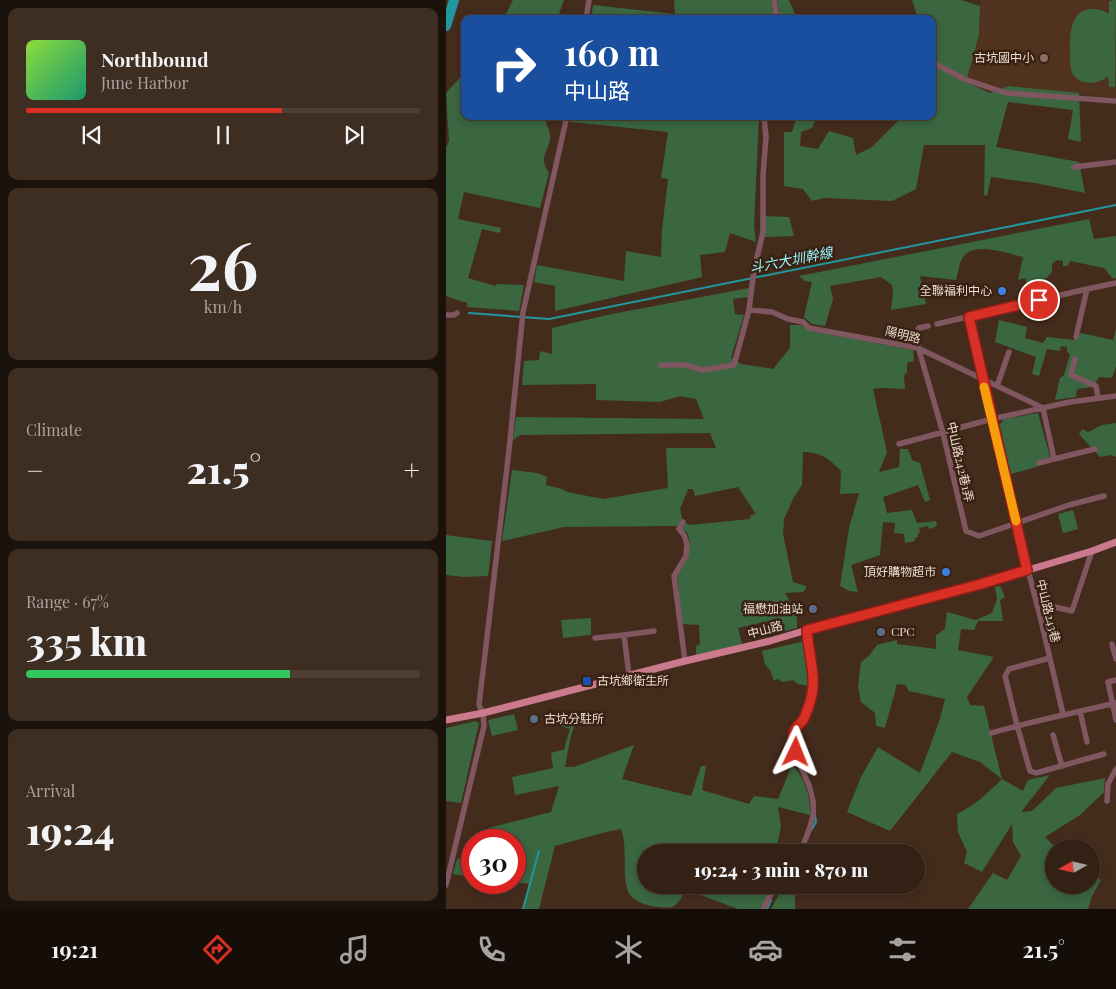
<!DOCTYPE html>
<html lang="en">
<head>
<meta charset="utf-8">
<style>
  :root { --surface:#332115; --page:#3e2e22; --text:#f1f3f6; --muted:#a9a3a0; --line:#4e3e34; --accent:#d93025 }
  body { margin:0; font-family:"Playfair Display","Noto Sans TC",serif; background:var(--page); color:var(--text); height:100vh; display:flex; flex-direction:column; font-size:19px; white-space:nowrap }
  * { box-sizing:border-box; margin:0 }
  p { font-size:16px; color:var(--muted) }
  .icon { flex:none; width:28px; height:28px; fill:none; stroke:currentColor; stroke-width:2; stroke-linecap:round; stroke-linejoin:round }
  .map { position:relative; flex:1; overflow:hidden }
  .drawer { display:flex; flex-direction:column; gap:8px; padding:8px; background:#1c120c; width:446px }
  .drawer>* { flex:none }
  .hud { position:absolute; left:15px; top:15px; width:475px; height:105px; border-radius:10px; box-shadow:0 2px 8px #0003,0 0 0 1px var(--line); background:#1a4fa0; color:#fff; overflow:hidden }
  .needle { width:32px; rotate:262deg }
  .tools { position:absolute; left:599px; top:839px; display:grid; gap:10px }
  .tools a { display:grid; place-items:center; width:55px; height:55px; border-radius:50%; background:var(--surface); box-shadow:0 2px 8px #0003,0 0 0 1px var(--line); font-size:25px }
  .speed { position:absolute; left:15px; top:829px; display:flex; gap:10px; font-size:25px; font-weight:700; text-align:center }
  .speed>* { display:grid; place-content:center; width:65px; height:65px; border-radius:50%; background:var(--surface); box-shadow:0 2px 8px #0003,0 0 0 1px var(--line); line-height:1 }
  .speed .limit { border:8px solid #d22; background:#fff; color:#111 }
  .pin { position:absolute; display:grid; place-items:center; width:42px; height:42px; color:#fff; margin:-21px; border:2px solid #fff; border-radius:50%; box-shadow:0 1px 5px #0007 }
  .me { position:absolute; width:55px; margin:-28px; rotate:2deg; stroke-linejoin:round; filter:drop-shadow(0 0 4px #0008) }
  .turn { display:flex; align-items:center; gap:18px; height:105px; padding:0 20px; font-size:22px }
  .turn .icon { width:65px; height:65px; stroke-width:2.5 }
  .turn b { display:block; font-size:35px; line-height:42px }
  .big { font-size:38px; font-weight:800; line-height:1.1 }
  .drawer .tile { flex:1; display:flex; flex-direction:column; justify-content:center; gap:8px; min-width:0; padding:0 18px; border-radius:10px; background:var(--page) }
  .drawer .dial { align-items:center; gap:0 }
  .dial b { font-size:65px; line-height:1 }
  .song { display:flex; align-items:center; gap:15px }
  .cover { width:60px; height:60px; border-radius:8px; background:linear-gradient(135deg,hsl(90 70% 55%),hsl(160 70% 35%)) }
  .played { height:5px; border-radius:2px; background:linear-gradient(90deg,var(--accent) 65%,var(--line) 65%) }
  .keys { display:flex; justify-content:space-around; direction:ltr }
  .heat { display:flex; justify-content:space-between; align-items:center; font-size:28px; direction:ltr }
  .charge { height:8px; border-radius:4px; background:linear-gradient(90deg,#34c759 67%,var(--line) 0) }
  .trip { position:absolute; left:191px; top:844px; width:288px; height:50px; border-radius:25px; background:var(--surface); box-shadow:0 2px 8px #0003,0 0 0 1px var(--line); font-weight:800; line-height:50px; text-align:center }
  .dock { display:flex; height:80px; justify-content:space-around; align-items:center; background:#140d08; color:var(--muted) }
  .dock .icon { width:35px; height:35px }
  .dock .current { color:var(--accent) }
  .dock b { font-size:22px; color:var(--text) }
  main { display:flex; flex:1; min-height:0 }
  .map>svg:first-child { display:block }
  .built { fill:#50321f }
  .green { fill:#3a6640; fill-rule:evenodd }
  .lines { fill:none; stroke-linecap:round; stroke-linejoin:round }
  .stream { stroke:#20969f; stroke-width:2 }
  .river { stroke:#20969f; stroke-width:10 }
  .minor { stroke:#805760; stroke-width:5.5 }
  .major { stroke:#cb798c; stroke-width:7 }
  .route-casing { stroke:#8d1f18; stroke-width:12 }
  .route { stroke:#d93025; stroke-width:9 }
  .slow { stroke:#f59e0b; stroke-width:9 }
  .education-dot { fill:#8d6e63; stroke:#392212; stroke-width:2 }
  .shop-dot { fill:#3f7fe0; stroke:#392212; stroke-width:2 }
  .service-dot { fill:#5c6f8a; stroke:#392212; stroke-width:2 }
  .transit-dot { fill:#1a4fb4; stroke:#392212; stroke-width:2 }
  .labels { text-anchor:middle; stroke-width:5; stroke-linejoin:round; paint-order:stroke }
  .poi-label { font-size:12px; fill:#ebdbd1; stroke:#392212; text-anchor:end }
  .street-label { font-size:12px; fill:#ebdbd1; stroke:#392212 }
  .water-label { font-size:14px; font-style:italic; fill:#93f3fb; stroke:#392212 }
</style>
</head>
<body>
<main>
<section class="drawer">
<div class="tile">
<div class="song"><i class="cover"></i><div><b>Northbound</b><p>June Harbor</p></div></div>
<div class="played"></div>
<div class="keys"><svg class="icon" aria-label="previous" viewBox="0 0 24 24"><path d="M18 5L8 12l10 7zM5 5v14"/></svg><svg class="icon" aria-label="pause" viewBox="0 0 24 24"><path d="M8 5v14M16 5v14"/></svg><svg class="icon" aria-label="next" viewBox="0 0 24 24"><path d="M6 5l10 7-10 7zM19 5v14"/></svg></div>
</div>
<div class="tile dial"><b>26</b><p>km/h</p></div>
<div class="tile"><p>Climate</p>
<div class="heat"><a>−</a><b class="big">21.5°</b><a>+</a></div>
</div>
<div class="tile"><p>Range · 67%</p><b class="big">335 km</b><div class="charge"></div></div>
<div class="tile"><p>Arrival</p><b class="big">19:24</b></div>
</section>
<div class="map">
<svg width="670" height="909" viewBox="0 0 670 909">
  <rect width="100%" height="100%" fill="#442c1c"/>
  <!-- built -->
  <path class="built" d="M534,0H670V98L563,86L544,93L520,82L533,35Z"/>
  <!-- green -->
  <path class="green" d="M67,0H118L111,19H55L61,12Z
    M228,0H325L328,19H145L147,5L229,14Z
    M331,0H343L351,19H334Z
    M466,0H515L534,6L533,35L520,82L544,93L563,86L633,93L635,142L622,139L627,110L562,102L550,147L633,162L639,193L589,183L545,177L541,196L538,195L539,145H478L470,189L446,201L378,198L366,201L357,189L338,186V132H346L351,116H382L370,119L366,128L355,132L354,146L372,149L383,131L407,138L410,155L426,147L457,116H486V71L488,65L486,60V19H472Z
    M670,0L669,87H663L662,76C652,86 629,86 625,69C624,64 624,58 624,53C624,36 623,11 645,9C653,9 657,10 663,14V1Z
    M19,72V116H99C99,124 105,130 104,139C102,154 92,156 103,173L94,208L18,192L12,219L55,228L54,233L36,229L22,278L49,286L51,284L78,285L73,311L21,307V302H17L0,296V148L3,141L0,93Z
    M126,116H313L308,226L310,242L284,233L279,252L254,255L256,277L109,311V286L88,282L91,265L178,281L180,251L215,257L216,229L222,179L215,178L222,132L125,122Z
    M319,216L343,217L348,236L319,237Z
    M643,219L648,239L670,236V278L667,279L658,268L624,261L622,266H617V261L611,260L606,264V272L599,280L600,295L585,298L579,278L572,280L577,257C560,253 529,241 517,257C513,263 512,274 510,280L474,276L480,304L445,310L447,293L446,285L435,277L384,286L387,299L379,326L366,324L358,317L366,282L359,281L353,276Z
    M303,288L302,297L287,299L289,314L298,315L285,358L295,364L327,369L344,348V325H355L365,331L467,350L468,361L461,363V373L458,375L459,389C448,389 438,387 427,389L441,452L433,472L453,467L454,449H462L466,460L474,463L484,500L479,502L472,485L437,497L441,513L466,510L471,523L490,521L491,526L484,529L481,526L473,528L474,533H472V537L469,538V541L459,543L458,534L448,533L449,523L437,522L434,555L405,565L412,592L403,591L394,586L403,528L413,493L394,494L395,471C385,460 373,451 357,452L356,485L348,497L338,519L337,534L347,582L360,586V589L357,592L339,593L351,615V628L326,634L331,629L330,623L322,621L292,628L296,644L250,656V646L254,644L253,625L236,624L231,577L242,556L244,543L241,532L230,526L118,527L56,541L66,470L91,473L101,477L100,485L116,489L121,492L157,499L222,488L220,448H270L264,433L74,435L67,440L70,417L258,419L250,399L234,396L214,402L150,400V384L76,385L78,361L93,360L94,351L106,354V328L161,315ZM292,487L310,514L305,515L304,519L244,525L237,522L234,509L242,489H247L249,496Z
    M553,320L581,327L579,338L597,343L601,337L629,340L635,333L667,340L670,329V366L666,378L653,377L647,387L631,389L630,397L609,400L614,378L618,375L624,354L621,352V347L615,346L614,351L601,349L593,376L586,374L590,357L549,342Z
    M592,413L604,457L591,461L593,466L562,475L552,427L558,419Z
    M670,423V457L665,455L654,457L633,434L636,429L642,432L656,425Z
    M627,510L632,529L617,533L612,514Z
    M0,535L46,541L42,576L18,577L0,575Z
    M554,586L559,597L554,600L557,621H532L528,630L515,629L512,650L548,657L521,697L524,705L538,706L556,779L577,791L582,780L604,775L575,812L586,811L610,788L659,778L658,792L634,815L599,837L609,847L608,885H645V874L655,880L646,896L642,909H522L547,873L561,880L575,856L567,842L566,824L536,872L518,863L521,852L512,832L511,814C529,805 542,793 556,779L534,762L506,752L444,831L401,812L415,777L432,747L474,773L493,722L499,699L463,691L459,685L451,684L439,728L430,726L429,713L415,702L412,687L415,662L423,656L431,645L451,640V644L490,649V635L499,629L501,612L530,620L546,613L551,599L549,587Z
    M145,618V635L117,638L115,620Z
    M359,641L362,666V686L352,684L347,680L337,682L331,679L328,681L325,672L319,664L316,651Z
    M131,713L132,714L124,740L119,767H128L188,745L176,779L245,796L255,766H260L256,790L303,804L308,796L332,799L346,765C359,777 365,798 364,815L332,807L335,827L330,851L332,852H200V885H331L314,909H292L239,889C236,896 234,903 226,907C215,909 191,905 184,895C174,879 183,849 175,829L156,833L109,846L93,909H77L83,884L69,882V840H45L42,832V828L105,812L113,786L69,795L66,777L107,768L105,753L119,749V745L124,729L115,726L114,722L127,719Z
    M68,714L72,730L46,736L42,720Z
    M30,721L33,723L15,803L0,801V728Z
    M17,857L20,863L26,862V877L7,874L11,859Z
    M338,885H343L349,896V909H325Z"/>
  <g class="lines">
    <!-- stream -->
    <path class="stream" d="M23,313L103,319L670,205
      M366,829L370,822L369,815
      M77,909L93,851
      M321,909L325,900"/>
    <!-- river -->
    <path class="river" d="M0,26L8,0"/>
    <!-- minor -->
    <path class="minor" d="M328,0L331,19
      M140,19L143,0
      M486,62L518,79L560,93L670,101
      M628,167L670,162
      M303,310L326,312L342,319L357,322L363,328L472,348L597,408L608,459L649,449
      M0,315H8L11,313
      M523,317L570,524L594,616L617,714
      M491,324L641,289L670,283
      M482,326L473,328L469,336L497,433L520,531L533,536L623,505L658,496
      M630,337L641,289
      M629,359L625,375L650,386L652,397
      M215,365H239L256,370L288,365L303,310L308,270L317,232V176L320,137L318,116
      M551,386L563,352
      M453,444L546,419L624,402L670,396
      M593,463L608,459
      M237,522L233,529L238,535L241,544L240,556L228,576L239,661
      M591,603L626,611L646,551
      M178,635L208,631
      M149,638L178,635L183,675
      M666,644L670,659
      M604,658L563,669L559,676L571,725L584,771L590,773L658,754
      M670,680L662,682L670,720
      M634,711L641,742
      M545,733C586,721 628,713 670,703
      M607,735L616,766
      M661,801L662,784L670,769
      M354,852C367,822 374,808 359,776C354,765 347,752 347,740C347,730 353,727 357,720C361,713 364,705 365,698C370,674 362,654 361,630
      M0,885L38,726L37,713L33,705L63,450L77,312L121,116
      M317,909L330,885"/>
    <!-- major -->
    <path class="major" d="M0,720L37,713L235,662L324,641L361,630L535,584L646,551L670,542"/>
  </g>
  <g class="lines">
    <defs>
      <path id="route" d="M350,752C348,744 345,736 349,729C351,726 355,723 357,720C360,715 362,708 364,702C372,678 362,654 361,630L535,584L581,570L523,317L593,300"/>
    </defs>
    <!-- route casing -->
    <use href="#route" class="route-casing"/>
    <!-- route -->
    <use href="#route" class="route"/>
    <!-- slow -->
    <path class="slow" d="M538,387L570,521"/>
  </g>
  <!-- markers -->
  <circle class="education-dot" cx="598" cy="58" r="5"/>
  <g class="shop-dot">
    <circle cx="556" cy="291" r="5"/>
    <circle cx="500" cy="572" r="5"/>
  </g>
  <g class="service-dot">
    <circle cx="367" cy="609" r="5"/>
    <circle cx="435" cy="632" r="5"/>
    <circle cx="88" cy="719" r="5"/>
  </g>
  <rect class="transit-dot" x="136" y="676" width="10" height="10" rx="2.5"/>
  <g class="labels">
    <!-- poi labels -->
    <g class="poi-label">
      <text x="588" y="62">古坑國中小</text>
      <text x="546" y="295">全聯福利中心</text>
      <text x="490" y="576">頂好購物超市</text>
      <text x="357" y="613">福懋加油站</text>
      <text x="445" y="636" text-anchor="start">CPC</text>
      <text x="151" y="685" text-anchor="start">古坑鄉衛生所</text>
      <text x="98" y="723" text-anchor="start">古坑分駐所</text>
    </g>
    <!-- street labels -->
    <g class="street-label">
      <text transform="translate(457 335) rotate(14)" y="4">陽明路</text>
      <text transform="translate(514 462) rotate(77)" y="4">中山路242巷1弄</text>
      <text transform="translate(602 611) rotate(76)" y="4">中山路243巷</text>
      <text transform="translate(319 630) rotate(-15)" y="4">中山路</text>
    </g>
    <!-- water labels -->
    <g class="water-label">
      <text transform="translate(345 260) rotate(-11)" y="5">斗六大圳幹線</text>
    </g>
  </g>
</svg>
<div class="tools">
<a><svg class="needle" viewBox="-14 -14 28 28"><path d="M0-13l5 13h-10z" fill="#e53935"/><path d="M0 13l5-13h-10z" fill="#a9a3a0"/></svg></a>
</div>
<div class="speed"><div class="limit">30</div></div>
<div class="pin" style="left:593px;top:300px;background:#d93025"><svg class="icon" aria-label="arrive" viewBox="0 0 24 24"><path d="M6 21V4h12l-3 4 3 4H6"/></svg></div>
<svg class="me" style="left:350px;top:752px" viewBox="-20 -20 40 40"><path d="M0-17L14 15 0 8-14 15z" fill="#d93025" stroke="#fff" stroke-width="4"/></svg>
<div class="trip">19:24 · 3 min · 870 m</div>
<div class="hud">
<div class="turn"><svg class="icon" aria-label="right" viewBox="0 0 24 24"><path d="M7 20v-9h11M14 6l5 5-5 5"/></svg><div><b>160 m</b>中山路</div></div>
</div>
</div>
</main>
<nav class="dock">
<b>19:21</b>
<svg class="icon current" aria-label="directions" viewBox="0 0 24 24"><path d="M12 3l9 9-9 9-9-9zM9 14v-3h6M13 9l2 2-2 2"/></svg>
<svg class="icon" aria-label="music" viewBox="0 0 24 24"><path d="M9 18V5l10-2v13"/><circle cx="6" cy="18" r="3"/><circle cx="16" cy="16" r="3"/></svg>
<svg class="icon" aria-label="phone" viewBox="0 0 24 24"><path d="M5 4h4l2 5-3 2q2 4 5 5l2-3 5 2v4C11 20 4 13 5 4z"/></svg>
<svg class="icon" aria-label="climate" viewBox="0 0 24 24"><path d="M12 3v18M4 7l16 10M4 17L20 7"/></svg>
<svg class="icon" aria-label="car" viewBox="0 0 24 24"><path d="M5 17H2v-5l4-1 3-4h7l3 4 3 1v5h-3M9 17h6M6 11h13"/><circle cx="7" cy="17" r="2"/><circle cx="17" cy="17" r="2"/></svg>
<svg class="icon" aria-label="filters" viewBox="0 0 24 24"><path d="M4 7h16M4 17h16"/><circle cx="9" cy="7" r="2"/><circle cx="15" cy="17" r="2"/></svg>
<b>21.5°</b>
</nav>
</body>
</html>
